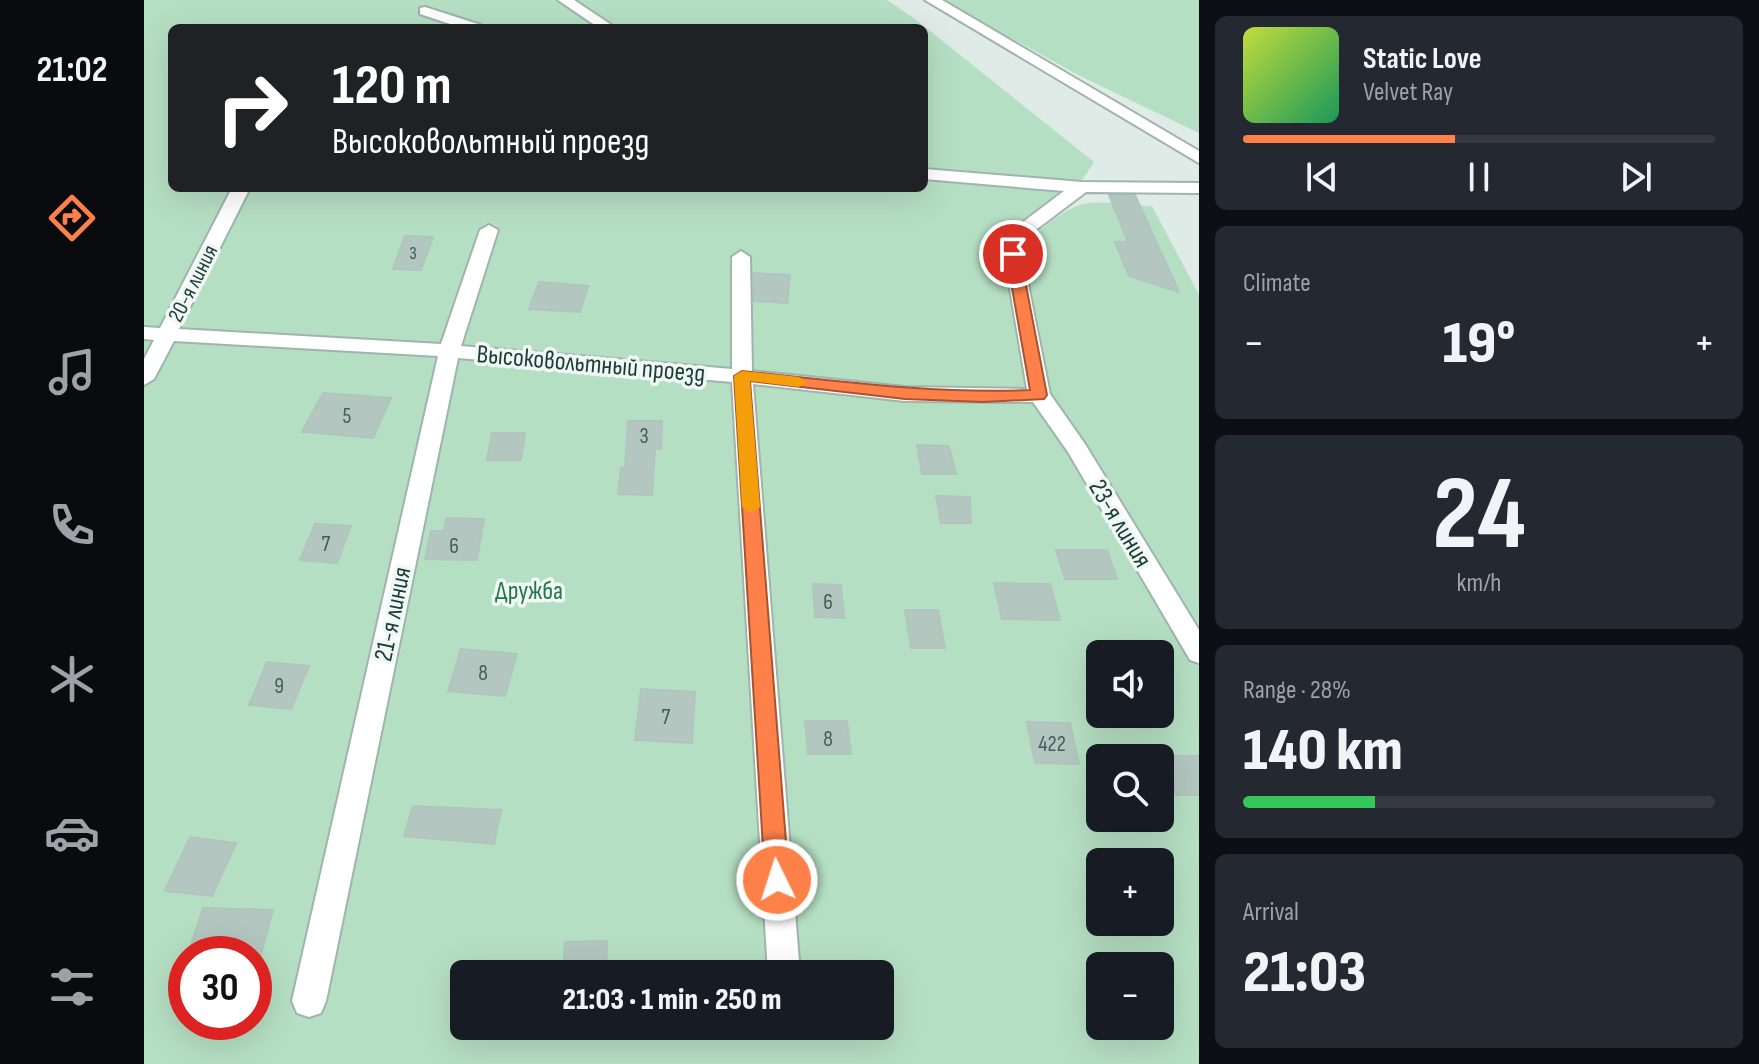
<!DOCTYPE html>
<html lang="en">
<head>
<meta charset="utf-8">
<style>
  :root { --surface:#171b24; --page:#242831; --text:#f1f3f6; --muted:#9ea1a6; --line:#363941; --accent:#ff8149 }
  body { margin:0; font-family:"Sofia Sans Condensed",sans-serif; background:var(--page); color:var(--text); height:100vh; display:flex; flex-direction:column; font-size:30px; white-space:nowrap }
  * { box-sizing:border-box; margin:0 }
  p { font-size:26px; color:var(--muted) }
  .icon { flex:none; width:44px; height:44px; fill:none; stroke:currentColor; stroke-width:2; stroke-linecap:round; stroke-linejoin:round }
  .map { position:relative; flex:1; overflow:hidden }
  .side { display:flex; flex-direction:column; gap:16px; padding:16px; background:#0d0f14; width:560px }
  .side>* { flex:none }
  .top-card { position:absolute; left:24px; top:24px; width:760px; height:168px; border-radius:12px; box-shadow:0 8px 32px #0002; background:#202124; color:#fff; overflow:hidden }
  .controls { position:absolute; left:942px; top:640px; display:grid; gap:16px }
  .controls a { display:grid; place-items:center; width:88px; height:88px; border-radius:12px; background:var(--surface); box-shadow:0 8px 32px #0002; font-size:40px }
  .speed { position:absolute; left:24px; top:936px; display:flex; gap:16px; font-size:40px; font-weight:700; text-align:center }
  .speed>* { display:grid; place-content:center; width:104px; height:104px; border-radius:50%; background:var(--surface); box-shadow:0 8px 32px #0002; line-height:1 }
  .speed .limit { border:12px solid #d22; background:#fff; color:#111 }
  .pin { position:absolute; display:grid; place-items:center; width:68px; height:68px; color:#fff; margin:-34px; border:4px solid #fff; border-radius:50%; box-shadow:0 2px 8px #0007 }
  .me { position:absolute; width:88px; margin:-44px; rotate:356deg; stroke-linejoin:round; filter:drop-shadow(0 0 6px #0008) }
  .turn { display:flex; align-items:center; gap:28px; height:168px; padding:0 32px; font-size:36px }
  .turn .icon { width:104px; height:104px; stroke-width:2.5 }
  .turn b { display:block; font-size:56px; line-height:68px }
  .big { font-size:60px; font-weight:800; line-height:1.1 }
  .side .widget { flex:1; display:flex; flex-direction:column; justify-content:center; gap:12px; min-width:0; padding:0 28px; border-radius:12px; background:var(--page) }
  .side .dial { align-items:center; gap:0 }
  .dial b { font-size:104px; line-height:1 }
  .song { display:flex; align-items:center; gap:24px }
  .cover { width:96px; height:96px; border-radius:12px; background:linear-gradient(135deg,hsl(70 70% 55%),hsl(150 70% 35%)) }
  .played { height:8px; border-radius:4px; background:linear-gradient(90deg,var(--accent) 45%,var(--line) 45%) }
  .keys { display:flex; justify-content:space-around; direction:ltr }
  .heat { display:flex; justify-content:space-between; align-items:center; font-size:44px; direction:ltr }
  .charge { height:12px; border-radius:6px; background:linear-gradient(90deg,#34c759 28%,var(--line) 0) }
  .trip { position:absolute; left:306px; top:960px; width:444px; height:80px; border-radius:12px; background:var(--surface); box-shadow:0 8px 32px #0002; font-weight:800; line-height:80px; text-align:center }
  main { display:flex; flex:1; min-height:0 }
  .tab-bar { display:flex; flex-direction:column; width:144px; justify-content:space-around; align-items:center; background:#090b0e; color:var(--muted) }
  .tab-bar .icon { width:56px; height:56px }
  .tab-bar .active { color:var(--accent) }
  .tab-bar b { font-size:36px; color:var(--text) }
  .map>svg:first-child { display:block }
  .green { fill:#b5dfc3; fill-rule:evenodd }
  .building { fill:#b3c6bf; stroke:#b0c5be; stroke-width:2 }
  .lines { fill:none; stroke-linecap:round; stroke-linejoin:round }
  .minor-casing { stroke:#a1b3ae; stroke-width:4 }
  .minor { fill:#fff; fill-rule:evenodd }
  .route { fill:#ff8149; stroke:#a6542f; stroke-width:2 }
  .slow { fill:#f59e0b }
  .labels { text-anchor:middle; stroke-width:7; stroke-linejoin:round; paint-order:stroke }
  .far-number-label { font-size:18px; fill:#435e58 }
  .far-street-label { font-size:22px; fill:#1e3c36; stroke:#eff8f4 }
  .number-label { font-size:22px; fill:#435e58 }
  .street-label { font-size:26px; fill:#1e3c36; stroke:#eff8f4 }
  .park-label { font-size:26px; fill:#257749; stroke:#eff8f4 }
</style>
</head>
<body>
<main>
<nav class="tab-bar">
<b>21:02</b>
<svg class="icon active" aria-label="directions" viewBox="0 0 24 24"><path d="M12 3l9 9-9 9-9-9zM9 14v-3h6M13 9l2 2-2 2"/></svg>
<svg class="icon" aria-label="music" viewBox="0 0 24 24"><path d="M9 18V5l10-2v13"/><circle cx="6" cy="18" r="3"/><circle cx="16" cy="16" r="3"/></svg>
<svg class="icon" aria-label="phone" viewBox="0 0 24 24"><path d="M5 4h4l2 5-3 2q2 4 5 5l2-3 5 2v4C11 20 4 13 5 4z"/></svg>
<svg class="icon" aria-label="climate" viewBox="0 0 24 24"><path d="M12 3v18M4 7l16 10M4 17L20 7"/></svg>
<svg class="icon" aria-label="car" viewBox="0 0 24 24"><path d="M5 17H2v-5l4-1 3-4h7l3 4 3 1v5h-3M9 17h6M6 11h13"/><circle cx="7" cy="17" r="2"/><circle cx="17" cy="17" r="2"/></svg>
<svg class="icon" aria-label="filters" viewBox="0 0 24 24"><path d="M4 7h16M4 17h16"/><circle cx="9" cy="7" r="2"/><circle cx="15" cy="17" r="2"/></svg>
</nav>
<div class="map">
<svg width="1055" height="1064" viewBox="0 0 1055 1064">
  <rect width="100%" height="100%" fill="#deebe6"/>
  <!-- green -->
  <path class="green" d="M0,0H743L771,19L950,162L939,179L863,230L861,264C875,247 917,209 939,204C957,200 989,205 1008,206L1055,295V1064H0ZM28,28H780V188H28ZM956,654H1016V714H956ZM956,758H1016V818H956ZM956,862H1016V922H956ZM42,954H110V1022H42ZM956,966H1016V1026H956ZM320,974H736V1026H320Z
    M799,0H1055V133L934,75Z"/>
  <!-- building -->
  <path class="building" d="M965,195H991L1035,292L985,276L971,242H984Z
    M261,236L289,237L277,270L249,269Z
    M609,273L646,275L643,303L610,301Z
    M395,282L444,286L436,312L385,309Z
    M179,393L247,398L229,438L158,432Z
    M484,421H518L517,449H511L508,495L474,494L477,468H481Z
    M348,433H381L377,460H343Z
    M773,445L805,446L812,474H778Z
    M792,496L826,497L827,523H797Z
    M302,518L340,519L333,560L281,559L287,531H300Z
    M171,524L207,526L193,563L156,560Z
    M912,550H963L973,579H921Z
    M850,583L906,584L916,620L858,619Z
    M669,584L697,585L700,618L671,617Z
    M761,610H794L801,648H767Z
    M317,649L373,654L361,696L304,691Z
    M123,662L165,666L147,709L105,705Z
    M497,689L551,692L548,743L491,740Z
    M661,721H703L707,754H664Z
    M883,722L926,723L935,764L891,763Z
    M1018,756H1055V795H1032Z
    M269,806L357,810L350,844L260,836Z
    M46,837L92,843L68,896L21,891Z
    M59,908L129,910L117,954H44Z
    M463,941L462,974H419L421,942Z"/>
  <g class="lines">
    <defs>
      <path id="minor" d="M414,0H430L472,28H455Z
        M781,0H798L1055,151V163Z
        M281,7L337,25L339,28H318L276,14V8Z
        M780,169L938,182L1055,183V193L942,192L889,232L878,254L906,394L941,444L1055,630V663L1046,660L924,452L889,402L761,401L609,384L656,974H624L588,382L314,358L182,1001L177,1013L165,1017L153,1013L148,1001L294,356L30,341L10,379L0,385V359L10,340L0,339V327L16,328L88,188H106L35,329L297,344L336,230L345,225L354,230L317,346L588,369V257L597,251L606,257L608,371L761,387L883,389L860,254L875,225L920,191L780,179Z"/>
    </defs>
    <!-- minor casing -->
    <use href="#minor" class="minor-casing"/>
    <!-- minor -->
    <use href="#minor" class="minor"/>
  </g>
  <!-- route -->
  <path class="route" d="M869,250L876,254L903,395L900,399L839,402L761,399L606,381L645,880L641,887L633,890L625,887L621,880L590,376L598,371C694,381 789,394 886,390L862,254Z"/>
  <!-- slow -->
  <path class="slow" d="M598,371L655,377L663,382L655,387L606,381L616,507L607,513L598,507L590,376Z"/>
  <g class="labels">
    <!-- far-number labels -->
    <g class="far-number-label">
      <text x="269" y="259">3</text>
    </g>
    <!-- far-street labels -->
    <g class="far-street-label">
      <text transform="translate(48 283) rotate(-63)" y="8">20-я линия</text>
    </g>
    <!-- number labels -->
    <g class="number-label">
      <text x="203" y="423">5</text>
      <text x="500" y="443">3</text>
      <text x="182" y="551">7</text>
      <text x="310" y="553">6</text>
      <text x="684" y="609">6</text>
      <text x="339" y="680">8</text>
      <text x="135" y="693">9</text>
      <text x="522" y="724">7</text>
      <text x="684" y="746">8</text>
      <text x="908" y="751">422</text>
    </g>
    <!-- street labels -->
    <g class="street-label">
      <text transform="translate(447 363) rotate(5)" y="9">Высоковольтный проезд</text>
      <text transform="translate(977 523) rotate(59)" y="9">23-я линия</text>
      <text transform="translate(248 614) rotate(-78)" y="9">21-я линия</text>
    </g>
    <!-- park labels -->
    <g class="park-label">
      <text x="385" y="599">Дружба</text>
    </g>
  </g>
</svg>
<div class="controls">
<a><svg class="icon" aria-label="sound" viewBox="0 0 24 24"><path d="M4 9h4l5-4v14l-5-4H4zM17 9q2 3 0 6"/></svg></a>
<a><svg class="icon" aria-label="search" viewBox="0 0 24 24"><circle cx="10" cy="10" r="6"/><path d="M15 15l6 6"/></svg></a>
<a>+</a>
<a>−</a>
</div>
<div class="speed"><div class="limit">30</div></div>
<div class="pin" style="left:869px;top:254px;background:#d93025"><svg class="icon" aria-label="arrive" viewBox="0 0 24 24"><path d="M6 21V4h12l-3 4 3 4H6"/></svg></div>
<svg class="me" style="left:633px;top:880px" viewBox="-20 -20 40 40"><circle r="17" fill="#ff8149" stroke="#fff" stroke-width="3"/><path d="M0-11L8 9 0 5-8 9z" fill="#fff"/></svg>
<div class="trip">21:03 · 1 min · 250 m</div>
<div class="top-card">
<div class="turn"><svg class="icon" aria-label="right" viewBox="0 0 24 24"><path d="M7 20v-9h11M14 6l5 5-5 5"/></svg><div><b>120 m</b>Высоковольтный проезд</div></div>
</div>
</div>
<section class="side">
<div class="widget">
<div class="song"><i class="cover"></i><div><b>Static Love</b><p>Velvet Ray</p></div></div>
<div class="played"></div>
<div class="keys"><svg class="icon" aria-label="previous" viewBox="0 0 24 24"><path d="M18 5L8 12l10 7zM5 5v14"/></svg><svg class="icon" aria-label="pause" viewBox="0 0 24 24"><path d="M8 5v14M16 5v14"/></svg><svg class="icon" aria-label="next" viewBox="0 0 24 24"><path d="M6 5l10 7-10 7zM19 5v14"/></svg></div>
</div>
<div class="widget"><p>Climate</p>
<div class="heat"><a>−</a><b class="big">19°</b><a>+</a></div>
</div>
<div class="widget dial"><b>24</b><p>km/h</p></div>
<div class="widget"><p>Range · 28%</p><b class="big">140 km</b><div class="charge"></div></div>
<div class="widget"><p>Arrival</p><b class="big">21:03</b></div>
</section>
</main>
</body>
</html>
